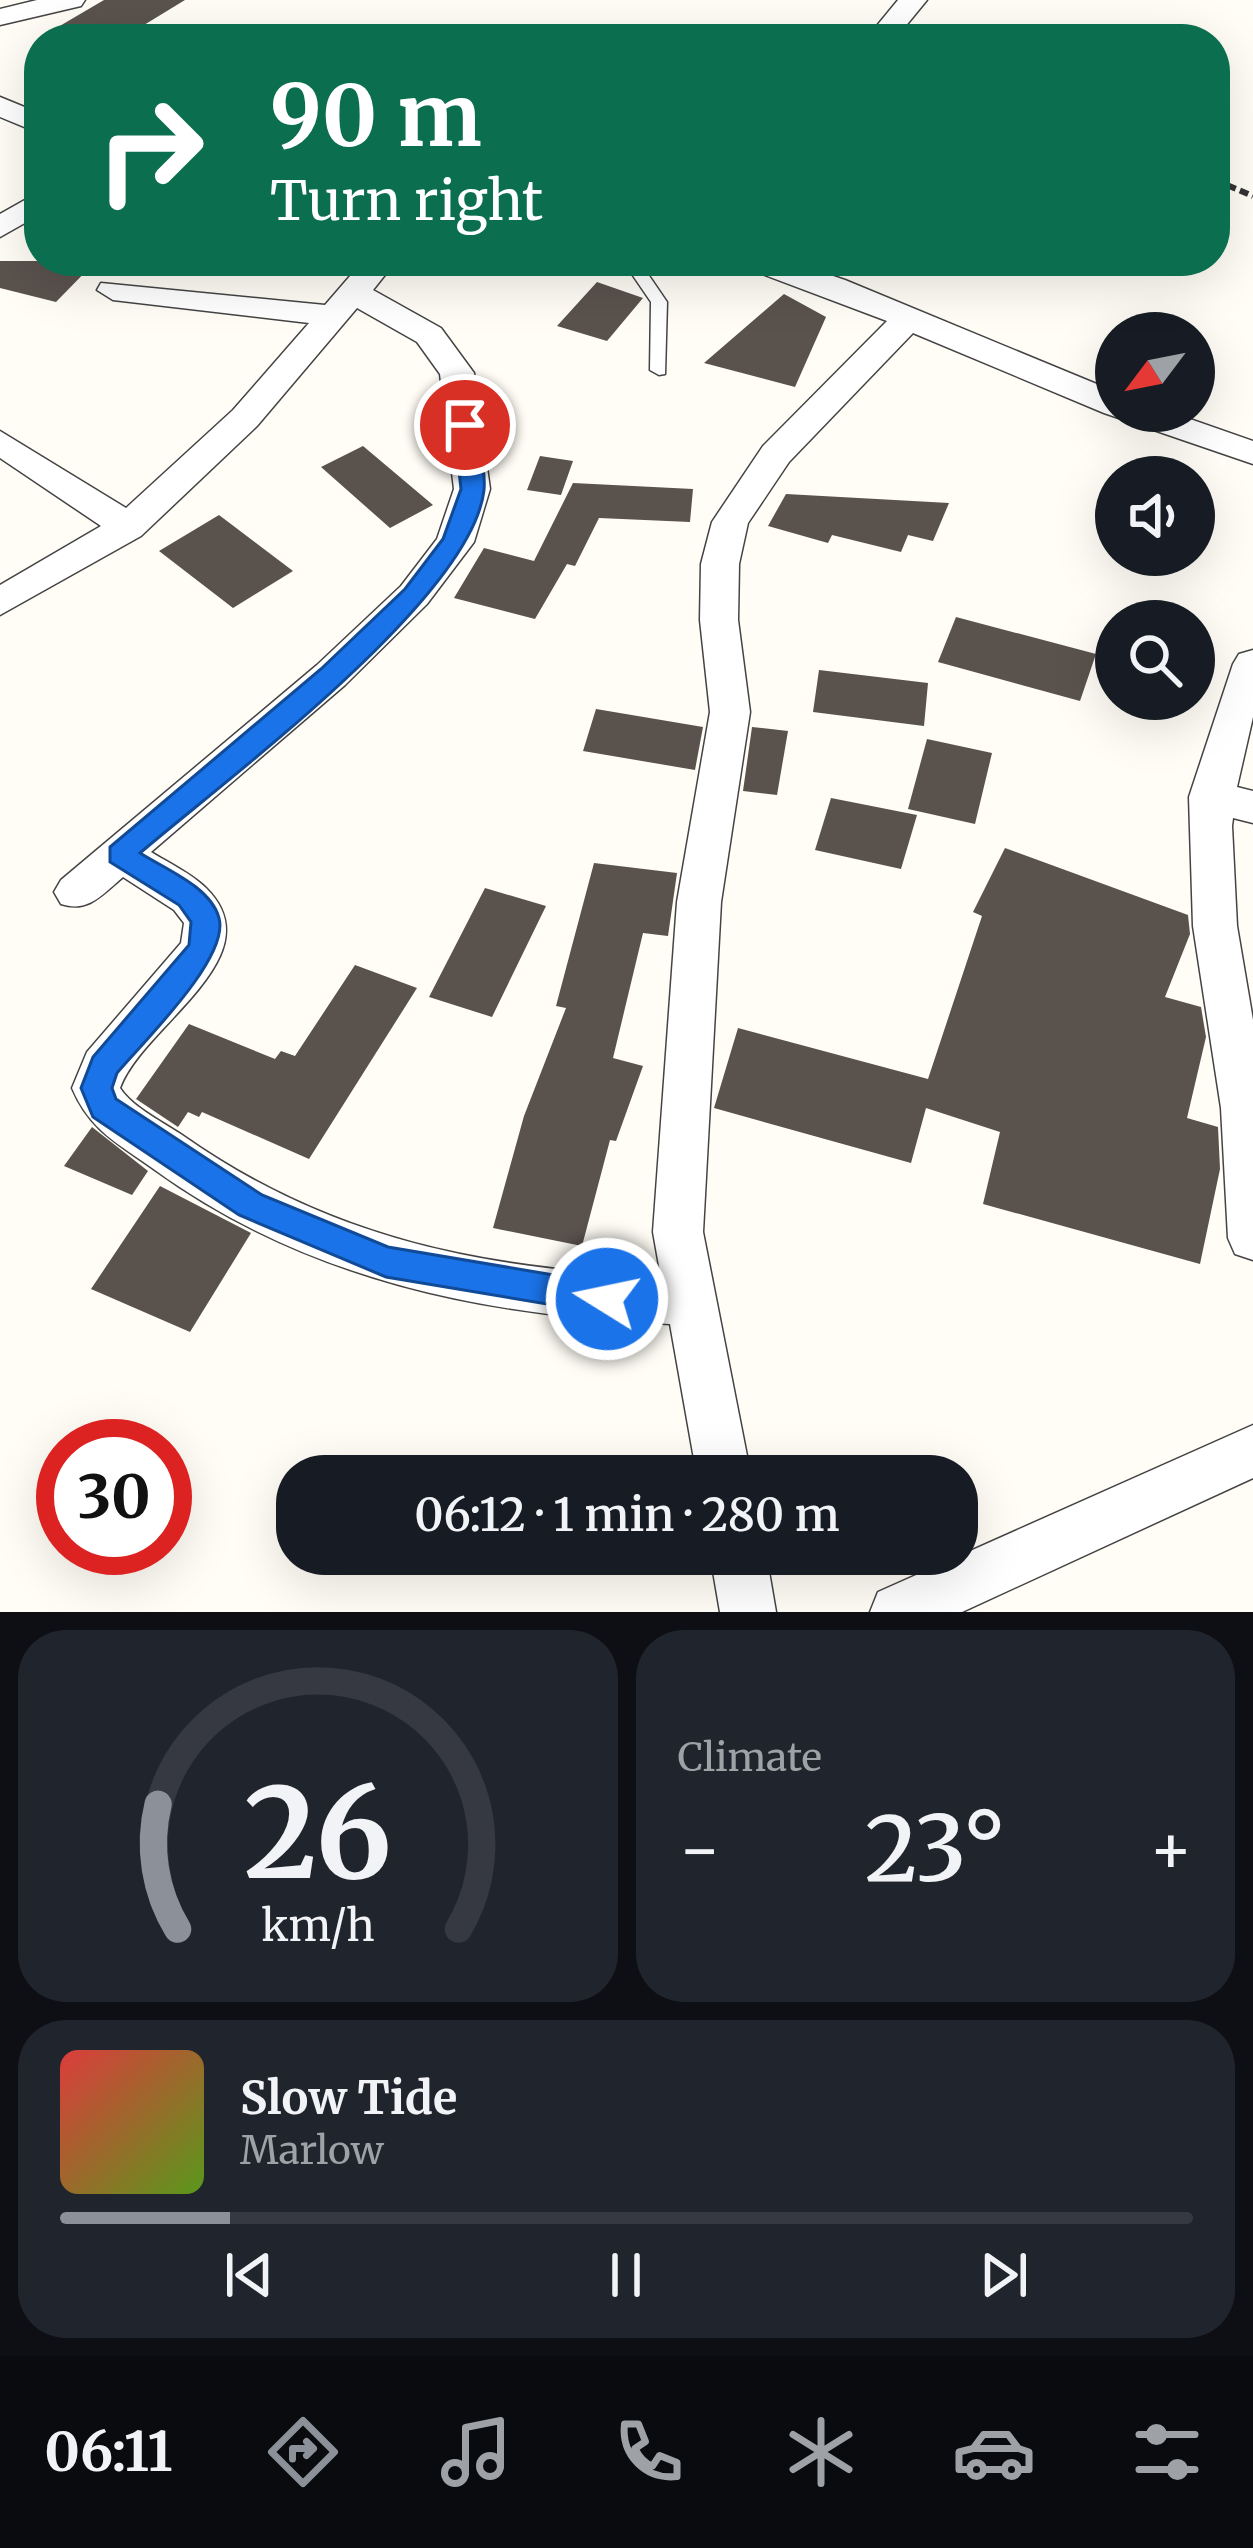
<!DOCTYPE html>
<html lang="en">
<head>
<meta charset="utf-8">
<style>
  :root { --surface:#171b24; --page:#20242c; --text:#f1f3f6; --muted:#9ea1a6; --line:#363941; --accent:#8c9099 }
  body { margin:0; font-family:Merriweather,serif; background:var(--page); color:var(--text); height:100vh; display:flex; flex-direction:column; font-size:45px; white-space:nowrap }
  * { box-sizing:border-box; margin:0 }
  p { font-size:39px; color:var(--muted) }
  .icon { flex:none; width:66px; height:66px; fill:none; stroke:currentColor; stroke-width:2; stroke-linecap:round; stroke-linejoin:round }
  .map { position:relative; height:1612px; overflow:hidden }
  .drawer { display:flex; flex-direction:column; gap:18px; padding:18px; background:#0d0f14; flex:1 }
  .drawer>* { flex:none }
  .hud { position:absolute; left:24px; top:24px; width:1206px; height:252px; border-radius:48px; box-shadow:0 12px 48px #0002; background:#0b6e4f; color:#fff; overflow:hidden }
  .needle { width:78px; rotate:238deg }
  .fabs { position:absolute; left:1095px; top:312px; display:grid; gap:24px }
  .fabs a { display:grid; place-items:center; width:120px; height:120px; border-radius:50%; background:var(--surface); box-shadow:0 12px 48px #0002; font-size:60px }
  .speed { position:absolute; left:36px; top:1419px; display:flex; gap:24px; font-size:60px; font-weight:700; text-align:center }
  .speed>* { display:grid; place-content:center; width:156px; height:156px; border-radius:50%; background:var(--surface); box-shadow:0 12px 48px #0002; line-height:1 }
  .speed .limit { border:18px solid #d22; background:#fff; color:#111 }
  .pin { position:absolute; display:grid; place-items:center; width:102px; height:102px; color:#fff; margin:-51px; border:6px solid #fff; border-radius:50%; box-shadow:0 3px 12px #0007 }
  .me { position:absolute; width:132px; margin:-66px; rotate:280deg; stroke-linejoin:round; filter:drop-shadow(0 0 9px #0008) }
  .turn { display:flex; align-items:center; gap:42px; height:252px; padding:0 48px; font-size:54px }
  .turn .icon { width:156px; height:156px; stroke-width:2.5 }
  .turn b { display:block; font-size:84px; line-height:102px }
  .big { font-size:90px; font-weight:600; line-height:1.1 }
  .drawer .widget { flex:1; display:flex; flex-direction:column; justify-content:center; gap:18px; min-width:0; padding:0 42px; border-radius:48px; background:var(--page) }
  .drawer .dial { align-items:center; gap:0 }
  .dial svg { height:312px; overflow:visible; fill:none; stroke:var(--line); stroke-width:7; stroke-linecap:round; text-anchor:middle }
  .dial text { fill:var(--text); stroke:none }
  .song { display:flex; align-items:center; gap:36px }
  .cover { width:144px; height:144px; border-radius:18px; background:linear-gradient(135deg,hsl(0 70% 55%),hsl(90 70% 35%)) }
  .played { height:12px; border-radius:6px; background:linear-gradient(90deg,var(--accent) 15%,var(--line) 15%) }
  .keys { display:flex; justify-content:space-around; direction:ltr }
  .heat { display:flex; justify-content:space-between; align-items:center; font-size:66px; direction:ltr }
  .drawer .tiles { flex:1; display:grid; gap:18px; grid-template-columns:1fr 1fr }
  .widget:last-child { grid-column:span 2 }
  .trip { position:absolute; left:276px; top:1455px; width:702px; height:120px; border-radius:48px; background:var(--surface); box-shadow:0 12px 48px #0002; font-weight:600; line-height:120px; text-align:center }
  .menu { display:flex; height:192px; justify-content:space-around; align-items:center; background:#090b0e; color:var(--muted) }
  .menu .icon { width:84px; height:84px }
  .menu .selected { color:var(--accent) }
  .menu b { font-size:54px; color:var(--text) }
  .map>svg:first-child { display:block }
  .building { fill:#5a524d }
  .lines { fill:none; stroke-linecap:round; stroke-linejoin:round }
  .service-casing { stroke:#444; stroke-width:3 }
  .minor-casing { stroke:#444; stroke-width:3 }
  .path { stroke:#333; stroke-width:6; stroke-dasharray:9 4.5; stroke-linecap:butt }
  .service { fill:#fff; fill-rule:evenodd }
  .minor { fill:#fff; fill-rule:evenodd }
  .route { fill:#1a73e8; stroke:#114b97; stroke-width:3 }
</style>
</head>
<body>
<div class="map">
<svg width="1253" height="1612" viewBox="0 0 1253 1612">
  <rect width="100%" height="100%" fill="#fffdf5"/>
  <!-- building -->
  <path class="building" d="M104,0H185L121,39H56L69,30L58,27Z
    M0,261H96L56,302L0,288Z
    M597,282L643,298L607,341L557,326Z
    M784,294L826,317L795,387L704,363Z
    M363,446L433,505L390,528L321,467Z
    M540,456L573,461L561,495L527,490Z
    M573,483L693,489L690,522L599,518L575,566L567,564L535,619L454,598L484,548L534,561Z
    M786,494L949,503L933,541L908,535L901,552L832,535L828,543L768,526Z
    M219,515L293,571L233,608L159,551Z
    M956,617L1096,654L1080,701L938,662Z
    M819,670L928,683L924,726L813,712Z
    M596,709L703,727L695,770L583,751Z
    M752,727L788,731L777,795L743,791Z
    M927,739L992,753L975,824L908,809Z
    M831,798L917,815L901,869L815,850Z
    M1005,848L1188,915L1190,934L1165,997L1201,1007L1206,1037L1187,1118L1218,1127L1220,1169L1200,1264L983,1204L1000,1132L926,1108L911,1163L714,1108L738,1028L928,1079L982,916L973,912Z
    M594,863L677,873L668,936L643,933L613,1058L643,1066L616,1141L610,1140L582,1246L493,1228L524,1116L566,1008L556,1006Z
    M485,888L546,906L492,1017L429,997Z
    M355,965L417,988L309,1159L202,1112L199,1117L188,1112L178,1127L136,1099L189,1024L275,1059L281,1051L295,1056Z
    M92,1127L148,1171L132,1195L64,1166Z
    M160,1186L251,1233L190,1332L91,1289Z"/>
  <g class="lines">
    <defs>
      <path id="service" d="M623,261H639L667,302L665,374L659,375L650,370L651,302Z"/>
      <path id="minor" d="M37,0H85L81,6L0,25V9Z
        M898,0H927L895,39H866Z
        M0,97L39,113V133L0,117Z
        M39,192V215L0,237V214Z
        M363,261H396L373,290L441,328L474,373L490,489L474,542L427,604L345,685L151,852C169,863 192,874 206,888C276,957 142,1026 120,1088C133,1108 165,1123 185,1137C332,1240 485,1269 661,1277L653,1232L677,902L710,712L700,620L701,564L712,522L763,446L887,321L746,268L741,261H788L845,280L1116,392V411H1167L1253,441V464L1104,413L913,333L789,462L748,523L739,564L738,620L750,712L721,902L703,1232L751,1476H697L670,1324C485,1316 307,1280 155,1170C119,1144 90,1131 72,1088L87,1052L181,943L184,923L174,910L123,877C102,895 88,913 61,904L54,892L61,880L317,665L401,586L437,539L454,489L440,374L417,342L357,308L257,426L141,536L0,615V585L101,526L0,458V431L126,508L233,410L309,323L113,300L97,290L101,283L325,305Z
        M1253,650V717L1237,787L1253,791V823L1233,818L1232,826L1237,926L1253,1020V1260L1235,1254L1228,1238L1221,1108L1193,926L1189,797L1233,664L1239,654Z
        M1253,1425V1478L962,1612H870L878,1592Z
        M710,1554H766L776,1612H720Z"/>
    </defs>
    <!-- service casing -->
    <use href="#service" class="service-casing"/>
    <!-- minor casing -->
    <use href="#minor" class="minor-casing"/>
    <!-- path -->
    <path class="path" d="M1215,180L1253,196"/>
    <!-- service -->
    <use href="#service" class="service"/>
    <!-- minor -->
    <use href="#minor" class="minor"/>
  </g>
  <!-- route -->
  <path class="route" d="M465,418L477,425C479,445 486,470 484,490C472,598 225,780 140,853C165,869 211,887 219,918C230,958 143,1042 117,1073L112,1088L116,1099L262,1195L388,1247L607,1284L618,1288L623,1299L618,1310L607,1314L386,1277L239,1215L93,1117L81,1088L93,1057L189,945L191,922L179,905L110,862V847L321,669L405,589L443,539L461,489L454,425Z"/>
</svg>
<div class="fabs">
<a><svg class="needle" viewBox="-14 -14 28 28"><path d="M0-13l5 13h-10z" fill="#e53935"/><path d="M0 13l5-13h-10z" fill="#9ea1a6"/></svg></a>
<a><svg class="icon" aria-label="sound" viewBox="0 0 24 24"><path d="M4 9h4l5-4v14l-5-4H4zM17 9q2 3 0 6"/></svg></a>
<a><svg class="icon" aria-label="search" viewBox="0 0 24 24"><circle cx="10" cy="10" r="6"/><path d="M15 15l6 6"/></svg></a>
</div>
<div class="speed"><div class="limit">30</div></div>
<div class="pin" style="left:465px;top:425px;background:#d93025"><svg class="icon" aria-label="arrive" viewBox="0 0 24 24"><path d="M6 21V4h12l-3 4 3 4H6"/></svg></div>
<svg class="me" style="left:607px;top:1299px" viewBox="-20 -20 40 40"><circle r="17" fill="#1a73e8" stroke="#fff" stroke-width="3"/><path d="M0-11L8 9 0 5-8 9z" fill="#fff"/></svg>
<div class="trip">06:12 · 1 min · 280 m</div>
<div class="hud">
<div class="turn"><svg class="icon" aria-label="right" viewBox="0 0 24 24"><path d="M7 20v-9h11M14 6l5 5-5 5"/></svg><div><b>90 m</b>Turn right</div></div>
</div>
</div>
<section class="drawer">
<div class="tiles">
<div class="widget dial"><svg viewBox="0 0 100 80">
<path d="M14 69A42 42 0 1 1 86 69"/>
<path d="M14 69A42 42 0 0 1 9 37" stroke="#8c9099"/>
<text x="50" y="56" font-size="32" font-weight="700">26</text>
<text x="50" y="72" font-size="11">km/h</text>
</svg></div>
<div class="widget"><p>Climate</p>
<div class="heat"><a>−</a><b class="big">23°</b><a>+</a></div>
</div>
<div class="widget">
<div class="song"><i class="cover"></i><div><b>Slow Tide</b><p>Marlow</p></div></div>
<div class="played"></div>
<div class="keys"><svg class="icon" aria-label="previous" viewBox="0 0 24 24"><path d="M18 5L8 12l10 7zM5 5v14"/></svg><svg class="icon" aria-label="pause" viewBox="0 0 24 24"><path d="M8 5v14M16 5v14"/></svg><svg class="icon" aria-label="next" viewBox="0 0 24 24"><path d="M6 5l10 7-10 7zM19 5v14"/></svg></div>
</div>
</div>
</section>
<nav class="menu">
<b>06:11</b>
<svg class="icon selected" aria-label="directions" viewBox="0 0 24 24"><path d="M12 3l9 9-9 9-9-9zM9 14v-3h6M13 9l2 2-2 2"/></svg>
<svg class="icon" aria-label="music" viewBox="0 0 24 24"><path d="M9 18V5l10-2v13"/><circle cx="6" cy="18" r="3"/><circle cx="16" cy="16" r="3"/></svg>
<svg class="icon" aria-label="phone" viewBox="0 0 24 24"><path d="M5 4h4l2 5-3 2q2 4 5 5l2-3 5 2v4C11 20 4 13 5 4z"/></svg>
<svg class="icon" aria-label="climate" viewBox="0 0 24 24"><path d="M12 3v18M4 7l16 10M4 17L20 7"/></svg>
<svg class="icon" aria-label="car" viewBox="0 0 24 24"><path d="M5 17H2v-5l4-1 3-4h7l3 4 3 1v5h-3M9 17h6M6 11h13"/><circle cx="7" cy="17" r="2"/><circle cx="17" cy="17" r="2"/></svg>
<svg class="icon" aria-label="filters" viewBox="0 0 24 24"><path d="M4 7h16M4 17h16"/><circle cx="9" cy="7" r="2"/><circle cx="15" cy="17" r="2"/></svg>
</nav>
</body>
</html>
